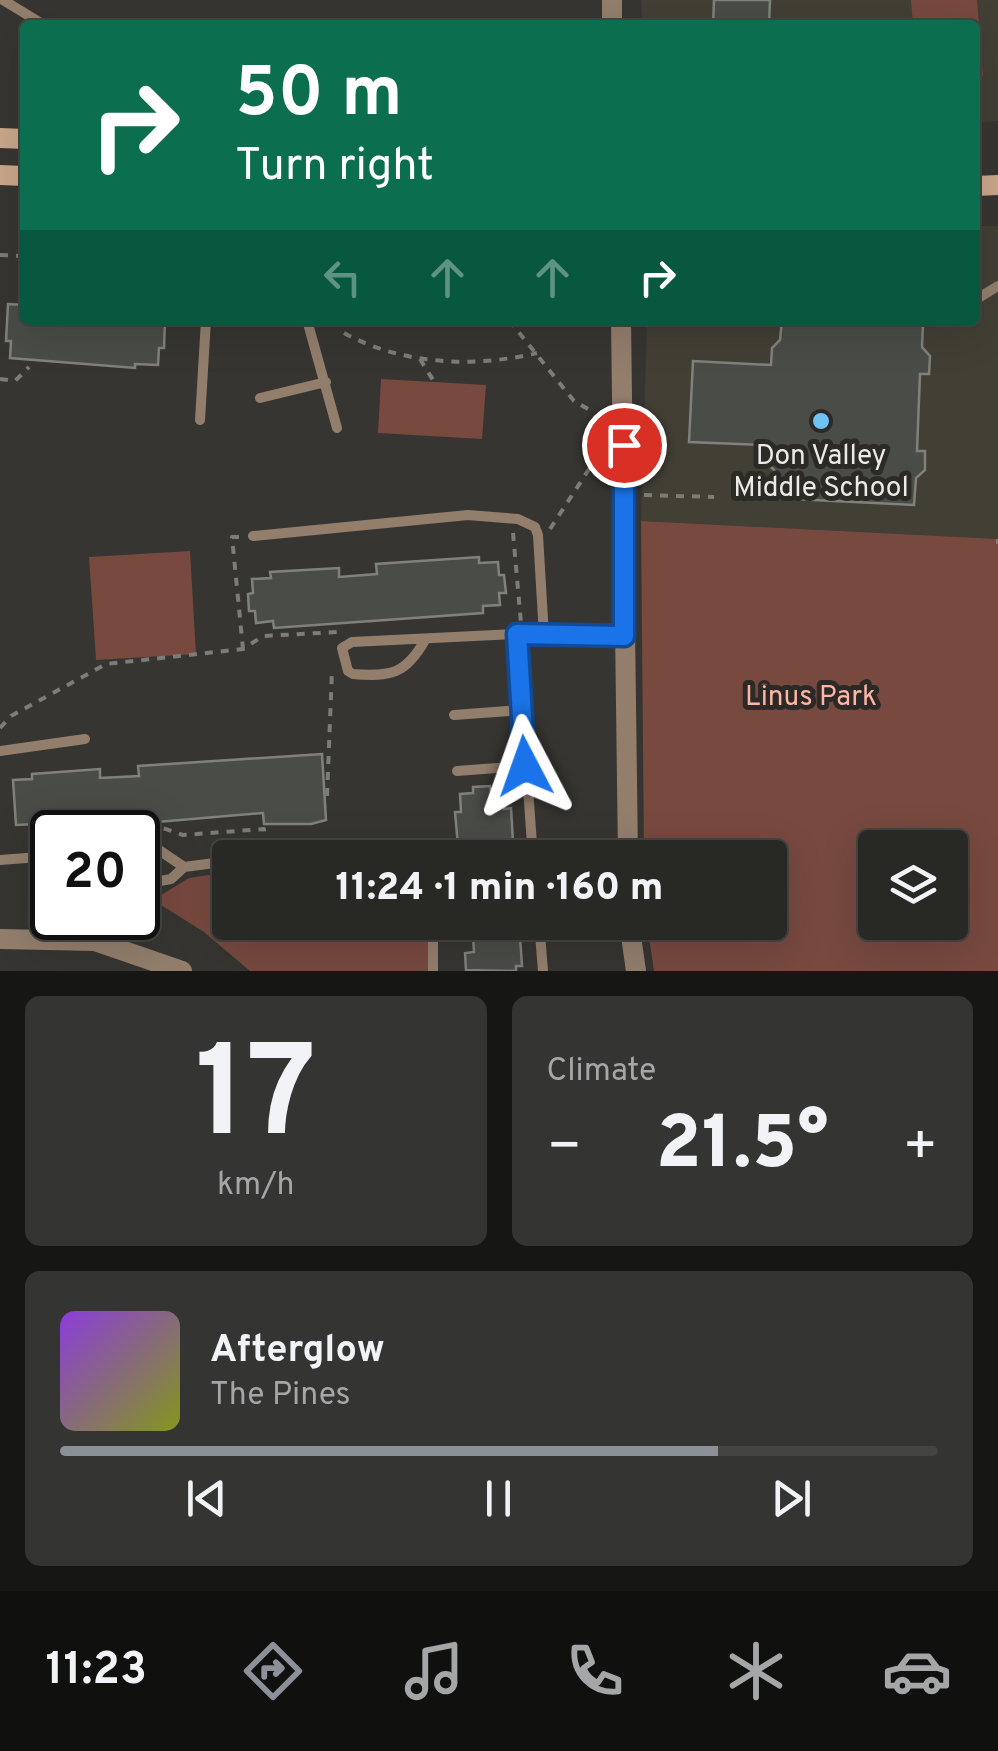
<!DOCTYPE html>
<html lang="en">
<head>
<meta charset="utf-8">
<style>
  :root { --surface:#282825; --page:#343432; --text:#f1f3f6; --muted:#a5a6a7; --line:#444442; --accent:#8c9099 }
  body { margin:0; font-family:Overpass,sans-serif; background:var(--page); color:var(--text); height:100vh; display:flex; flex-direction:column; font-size:38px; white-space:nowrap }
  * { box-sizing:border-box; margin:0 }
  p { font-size:32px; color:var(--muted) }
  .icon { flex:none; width:55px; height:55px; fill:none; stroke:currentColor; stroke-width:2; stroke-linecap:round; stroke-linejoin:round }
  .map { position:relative; height:971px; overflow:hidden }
  .sheet { display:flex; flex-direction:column; gap:25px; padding:25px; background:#161614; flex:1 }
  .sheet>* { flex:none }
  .hud { position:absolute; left:20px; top:20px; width:960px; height:305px; border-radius:10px; box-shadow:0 10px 40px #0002,0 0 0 2px var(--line); background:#0b6e4f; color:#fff; overflow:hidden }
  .fabs { position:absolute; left:858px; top:830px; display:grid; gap:20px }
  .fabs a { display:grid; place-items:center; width:110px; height:110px; border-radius:10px; background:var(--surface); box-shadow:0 10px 40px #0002,0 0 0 2px var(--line); font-size:50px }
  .speed { position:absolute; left:30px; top:810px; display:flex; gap:20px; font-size:50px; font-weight:700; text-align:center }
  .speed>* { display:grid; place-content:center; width:130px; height:130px; border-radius:50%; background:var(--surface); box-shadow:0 10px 40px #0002,0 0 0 2px var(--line); line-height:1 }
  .speed .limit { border:5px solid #111; border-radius:15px; background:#fff; color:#111 }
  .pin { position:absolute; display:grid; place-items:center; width:85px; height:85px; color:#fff; margin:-42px; border:5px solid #fff; border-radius:50%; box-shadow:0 2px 10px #0007 }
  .me { position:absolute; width:110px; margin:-55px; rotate:356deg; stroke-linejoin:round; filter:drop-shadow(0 0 8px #0008) }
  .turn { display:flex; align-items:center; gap:35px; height:210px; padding:0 50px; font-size:45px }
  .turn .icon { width:130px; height:130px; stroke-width:2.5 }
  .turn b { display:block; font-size:70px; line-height:85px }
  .lanes { display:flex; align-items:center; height:95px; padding:0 50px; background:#0003; justify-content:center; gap:50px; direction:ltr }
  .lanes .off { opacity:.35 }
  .big { font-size:75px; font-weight:800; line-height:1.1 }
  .sheet .card { flex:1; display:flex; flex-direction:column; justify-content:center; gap:15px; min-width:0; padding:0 35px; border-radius:15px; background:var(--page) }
  .sheet .dial { align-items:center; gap:0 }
  .dial b { font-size:130px; line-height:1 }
  .song { display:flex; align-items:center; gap:30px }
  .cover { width:120px; height:120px; border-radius:15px; background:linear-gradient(135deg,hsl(270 70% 55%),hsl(70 70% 35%)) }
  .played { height:10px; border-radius:5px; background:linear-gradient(90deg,var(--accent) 75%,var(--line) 75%) }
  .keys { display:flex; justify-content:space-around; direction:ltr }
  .heat { display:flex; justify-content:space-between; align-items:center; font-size:55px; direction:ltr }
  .sheet .tiles { flex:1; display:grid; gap:25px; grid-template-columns:1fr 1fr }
  .card:last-child { grid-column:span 2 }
  .trip { position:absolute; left:212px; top:840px; width:575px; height:100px; border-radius:10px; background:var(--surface); box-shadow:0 10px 40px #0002,0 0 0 2px var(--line); font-weight:800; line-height:100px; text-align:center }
  .tab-bar { display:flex; height:160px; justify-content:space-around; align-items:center; background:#10100f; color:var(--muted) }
  .tab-bar .icon { width:70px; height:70px }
  .tab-bar .on { color:var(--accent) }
  .tab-bar b { font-size:45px; color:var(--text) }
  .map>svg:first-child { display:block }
  .built { fill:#423f35 }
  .green { fill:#77493f; fill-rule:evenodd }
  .building { fill:#4a4c48; stroke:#80817d; stroke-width:2.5 }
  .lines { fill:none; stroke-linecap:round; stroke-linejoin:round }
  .path { stroke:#7c7c78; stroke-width:4; stroke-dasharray:8 8; stroke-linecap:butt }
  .service { stroke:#937e6c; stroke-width:10 }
  .minor { stroke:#937e6c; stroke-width:20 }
  .secondary { stroke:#c9a78a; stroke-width:20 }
  .route-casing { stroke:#114b97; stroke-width:25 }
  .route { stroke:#1a73e8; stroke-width:18 }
  .poi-dot { fill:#6fc2f4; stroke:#2c2a27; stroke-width:4 }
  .labels { text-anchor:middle; stroke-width:10; stroke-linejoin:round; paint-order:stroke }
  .poi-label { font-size:28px; fill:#eaeae7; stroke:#2c2a27 }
  .park-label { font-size:28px; fill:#feb5a4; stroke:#2c2a27 }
</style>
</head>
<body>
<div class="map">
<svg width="998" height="971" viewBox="0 0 998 971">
  <rect width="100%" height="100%" fill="#363531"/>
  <!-- built -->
  <path class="built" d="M641,0H998V121L975,123V25H642Z
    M975,226H998V539L641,521L647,320H975Z"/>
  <!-- green -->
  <path class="green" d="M911,0H977L983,76L975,77V25H913Z
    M381,379L486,385L482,439L378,433Z
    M641,521L998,539V971H654L647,923L770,922V858L644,857ZM875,848H950V922H875Z
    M190,551L196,654L96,660L89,557Z
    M230,872V922L430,923L435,971H250L204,932L153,900L189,878Z"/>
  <!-- building -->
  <path class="building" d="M714,0H770L769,25H713Z
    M8,304L25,305V320H165L164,348H159L158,365L135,364V368L10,358L11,341H6Z
    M782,320L923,324L922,347L930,356L929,374H920L917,451H925V470L916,478L914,505L774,498L775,471L766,462L767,445L689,442L693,361L771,365L772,348L780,340Z
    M479,557V563L498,562L499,575H504L506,593H499L500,605L483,606V613L274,628L273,621L256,623L255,611H249L248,594L253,593L252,579L271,578L270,572L339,568V577L377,574L376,564Z
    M322,754L326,820L311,824H264L263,813L87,828L36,830L35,824L16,825L13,780L32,779V774L100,769V778L139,776L138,766Z
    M490,786L491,792L503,791L504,809L511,808L513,842L507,843L508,858H465L464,846H458L455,812H461L460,794L473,793V787Z
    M472,922H519L522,966H516V971L466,970L465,953L474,952Z"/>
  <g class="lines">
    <!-- path -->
    <path class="path" d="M0,255L25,256
      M509,320L574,401L593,412
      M344,333C402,365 474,368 537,353
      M420,359L433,380
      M0,379L15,381L29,367
      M644,495L714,497
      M550,529L595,460
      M513,533L521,623
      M239,537H232L243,649
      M998,539V544
      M0,728L11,716L106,664L243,649L263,636L338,632
      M327,796L332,671
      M116,832L163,828L183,835L264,829L265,845"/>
    <!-- service -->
    <path class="service" d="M3,0L44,25
      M975,300L998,286
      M307,320L337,428
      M260,398L326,382
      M200,420L206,320
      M253,536L468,515L518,519L535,527L538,535L544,636
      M517,634L533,858
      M425,640C406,674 391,677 353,674L348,671L342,648L352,642L517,634L624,636
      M454,715L522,710
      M0,751L85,739
      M457,771L525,766
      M138,847L153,846L184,867
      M259,858L378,843L415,849L420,858
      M0,860L52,856
      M138,885L171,879L184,867L230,861
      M539,922L543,971
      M95,941L100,918
      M433,971V922"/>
    <!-- minor -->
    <path class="minor" d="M612,0V25
      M621,320L628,858
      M629,922L636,971
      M0,939L95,941L182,971"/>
    <!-- secondary -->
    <path class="secondary" d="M0,138L25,139
      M0,175L25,176
      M975,186L998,185"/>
  </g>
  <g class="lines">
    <defs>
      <path id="route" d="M525,766L517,634L624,636V445"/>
    </defs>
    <!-- route casing -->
    <use href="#route" class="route-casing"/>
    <!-- route -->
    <use href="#route" class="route"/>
  </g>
  <!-- markers -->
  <circle class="poi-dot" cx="821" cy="421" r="10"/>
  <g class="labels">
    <!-- poi labels -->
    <g class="poi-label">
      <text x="821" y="464">Don Valley<tspan x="821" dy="32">Middle School</tspan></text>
    </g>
    <!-- park labels -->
    <g class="park-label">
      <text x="811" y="705">Linus Park</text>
    </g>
  </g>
</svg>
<div class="fabs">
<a><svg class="icon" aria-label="layers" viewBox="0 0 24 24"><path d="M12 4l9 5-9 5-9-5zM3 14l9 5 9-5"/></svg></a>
</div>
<div class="speed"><div class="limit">20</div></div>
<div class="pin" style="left:624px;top:445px;background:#d93025"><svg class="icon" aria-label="arrive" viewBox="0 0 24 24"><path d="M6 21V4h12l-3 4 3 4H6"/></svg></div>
<svg class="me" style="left:525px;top:766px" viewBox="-20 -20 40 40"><path d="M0-17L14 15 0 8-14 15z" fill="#1a73e8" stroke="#fff" stroke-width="4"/></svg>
<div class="trip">11:24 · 1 min · 160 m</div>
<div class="hud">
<div class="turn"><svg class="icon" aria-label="right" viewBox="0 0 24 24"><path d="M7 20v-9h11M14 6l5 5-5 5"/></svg><div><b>50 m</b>Turn right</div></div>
<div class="lanes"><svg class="icon off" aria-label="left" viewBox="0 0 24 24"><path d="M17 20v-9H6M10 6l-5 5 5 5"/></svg><svg class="icon off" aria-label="ahead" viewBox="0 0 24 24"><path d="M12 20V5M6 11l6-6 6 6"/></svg><svg class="icon off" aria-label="ahead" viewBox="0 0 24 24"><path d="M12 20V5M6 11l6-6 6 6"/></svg><svg class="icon" aria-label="right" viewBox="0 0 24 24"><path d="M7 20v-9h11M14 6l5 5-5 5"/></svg></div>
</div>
</div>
<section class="sheet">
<div class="tiles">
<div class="card dial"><b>17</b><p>km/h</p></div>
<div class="card"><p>Climate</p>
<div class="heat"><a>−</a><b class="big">21.5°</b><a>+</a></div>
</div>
<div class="card">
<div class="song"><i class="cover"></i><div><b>Afterglow</b><p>The Pines</p></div></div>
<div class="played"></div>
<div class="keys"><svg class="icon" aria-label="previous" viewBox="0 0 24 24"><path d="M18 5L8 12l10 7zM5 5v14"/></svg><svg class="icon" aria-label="pause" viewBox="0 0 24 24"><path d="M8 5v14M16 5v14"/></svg><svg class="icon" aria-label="next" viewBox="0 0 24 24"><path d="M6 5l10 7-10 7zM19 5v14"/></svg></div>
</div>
</div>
</section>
<nav class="tab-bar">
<b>11:23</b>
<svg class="icon on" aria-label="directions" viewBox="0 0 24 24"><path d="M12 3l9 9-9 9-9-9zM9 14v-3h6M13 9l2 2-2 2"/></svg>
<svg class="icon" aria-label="music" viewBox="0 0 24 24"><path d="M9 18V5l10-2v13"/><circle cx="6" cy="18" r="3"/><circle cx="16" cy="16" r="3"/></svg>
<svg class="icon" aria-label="phone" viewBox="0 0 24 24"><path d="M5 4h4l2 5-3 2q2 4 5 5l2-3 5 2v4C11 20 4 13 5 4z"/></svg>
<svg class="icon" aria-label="climate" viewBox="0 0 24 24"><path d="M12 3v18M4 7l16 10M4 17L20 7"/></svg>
<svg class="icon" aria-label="car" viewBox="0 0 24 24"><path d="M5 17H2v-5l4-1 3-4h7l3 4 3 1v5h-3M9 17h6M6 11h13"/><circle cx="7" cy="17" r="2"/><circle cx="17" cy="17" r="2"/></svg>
</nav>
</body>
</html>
